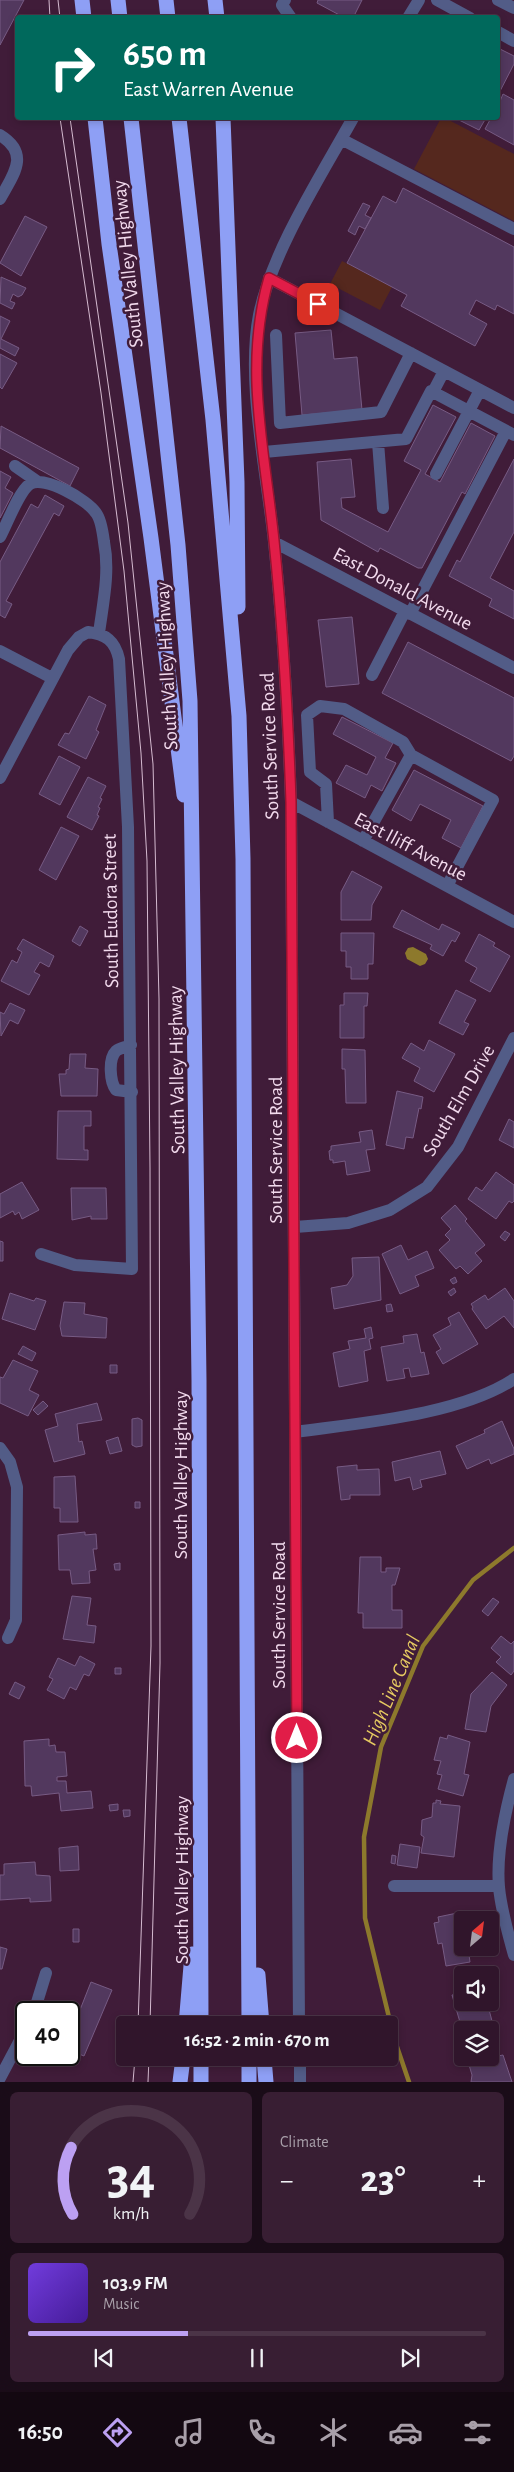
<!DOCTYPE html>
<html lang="en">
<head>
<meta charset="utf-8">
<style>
  :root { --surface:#30152b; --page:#381e33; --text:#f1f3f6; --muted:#a89fa9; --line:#4b3447; --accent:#bca0f2 }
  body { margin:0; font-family:"Alegreya Sans",sans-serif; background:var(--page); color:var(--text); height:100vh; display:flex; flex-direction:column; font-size:19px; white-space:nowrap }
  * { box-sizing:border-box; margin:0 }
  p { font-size:16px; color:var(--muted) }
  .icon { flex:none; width:28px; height:28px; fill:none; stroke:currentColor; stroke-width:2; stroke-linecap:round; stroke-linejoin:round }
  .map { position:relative; height:2082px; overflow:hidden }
  .drawer { display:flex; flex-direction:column; gap:10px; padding:10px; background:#1a0c18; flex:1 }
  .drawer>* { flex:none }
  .top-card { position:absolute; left:15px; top:15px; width:485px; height:105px; border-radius:5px; box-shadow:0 2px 8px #0003,0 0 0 1px var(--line); background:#00695c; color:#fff; overflow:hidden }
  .needle { width:32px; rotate:28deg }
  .fabs { position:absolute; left:454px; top:1911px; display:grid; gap:10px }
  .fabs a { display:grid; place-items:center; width:45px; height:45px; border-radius:5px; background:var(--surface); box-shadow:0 2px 8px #0003,0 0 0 1px var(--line); font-size:25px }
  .speed { position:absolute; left:15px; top:2001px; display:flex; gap:10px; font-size:25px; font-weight:700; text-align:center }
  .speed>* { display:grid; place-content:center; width:65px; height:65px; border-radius:50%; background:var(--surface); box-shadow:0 2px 8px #0003,0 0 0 1px var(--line); line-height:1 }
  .speed .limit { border:2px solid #111; border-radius:8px; background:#fff; color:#111 }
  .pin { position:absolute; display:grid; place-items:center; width:42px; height:42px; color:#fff; margin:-21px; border-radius:10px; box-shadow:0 2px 8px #0006 }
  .me { position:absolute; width:55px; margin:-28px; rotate:0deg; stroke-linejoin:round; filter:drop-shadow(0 0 4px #0008) }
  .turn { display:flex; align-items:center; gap:18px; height:105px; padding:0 25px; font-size:22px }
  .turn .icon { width:65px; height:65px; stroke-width:2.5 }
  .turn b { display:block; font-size:35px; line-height:42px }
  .big { font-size:38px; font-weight:700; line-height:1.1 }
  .drawer .card { flex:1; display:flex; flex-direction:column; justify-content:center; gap:8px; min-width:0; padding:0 18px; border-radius:8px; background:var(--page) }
  .drawer .dial { align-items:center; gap:0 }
  .dial svg { height:130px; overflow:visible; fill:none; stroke:var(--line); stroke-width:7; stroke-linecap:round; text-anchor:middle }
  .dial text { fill:var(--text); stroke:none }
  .song { display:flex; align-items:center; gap:15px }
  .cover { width:60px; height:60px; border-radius:8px; background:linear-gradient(135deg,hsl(260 70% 55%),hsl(260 70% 35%)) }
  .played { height:5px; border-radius:2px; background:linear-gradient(90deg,var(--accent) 35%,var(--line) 35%) }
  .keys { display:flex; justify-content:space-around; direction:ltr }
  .heat { display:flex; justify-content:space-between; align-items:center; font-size:28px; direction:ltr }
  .drawer .tiles { flex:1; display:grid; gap:10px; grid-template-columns:1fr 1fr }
  .card:last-child { grid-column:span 2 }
  .trip { position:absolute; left:116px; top:2016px; width:282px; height:50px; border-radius:5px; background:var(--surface); box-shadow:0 2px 8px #0003,0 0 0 1px var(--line); font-weight:700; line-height:50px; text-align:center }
  .tabs { display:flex; height:80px; justify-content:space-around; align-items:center; background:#130811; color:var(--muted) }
  .tabs .icon { width:35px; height:35px }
  .tabs .active { color:var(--accent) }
  .tabs b { font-size:22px; color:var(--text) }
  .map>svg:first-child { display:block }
  .green { fill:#55281e }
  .water { fill:#8d792c }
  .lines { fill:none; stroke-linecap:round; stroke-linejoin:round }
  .stream { stroke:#8d792c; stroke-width:4.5 }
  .building { fill:#52385e; stroke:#775b84 }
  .minor { stroke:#525c87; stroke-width:12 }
  .highway { stroke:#8e9ff5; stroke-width:15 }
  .tram { stroke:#d5bbd0; stroke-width:1 }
  .route-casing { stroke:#92132f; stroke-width:12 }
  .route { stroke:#e11d48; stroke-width:9 }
  .labels { text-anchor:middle; stroke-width:5; stroke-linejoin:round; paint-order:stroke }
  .street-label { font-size:20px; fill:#f2daed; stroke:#401c39 }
  .water-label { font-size:21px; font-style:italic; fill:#e6ca61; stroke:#401c39 }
</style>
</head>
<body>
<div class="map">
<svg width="514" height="2082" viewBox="0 0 514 2082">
  <rect width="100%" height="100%" fill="#401c39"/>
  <!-- green -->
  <path class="green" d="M441,118H445L514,154V221L414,169Z
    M342,261L392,287L380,310L330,284Z"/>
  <!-- water -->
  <path class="water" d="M413,947L426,954L428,959L425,964L420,966L407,959L405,953L408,948Z"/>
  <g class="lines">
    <!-- stream -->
    <path class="stream" d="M409,2082L394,2038L365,1918L364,1837L381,1747L423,1646L473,1580L514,1548"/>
  </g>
  <!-- building -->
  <path class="building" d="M0,0H24L0,45Z
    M318,0H362L353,18H345L317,3Z
    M498,48L514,56V64L498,95Z
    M503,94L514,100V145L485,129L491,118H498V106Z
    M455,118H486L479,130Z
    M403,188L514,247V314L497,305L495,310L476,300L469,314L487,324L475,346L401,306L407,295L347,263L383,196L396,203Z
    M363,203L370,206L365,215L371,218L365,229L359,226L355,235L348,231Z
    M25,216L47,227L21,276L0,263Z
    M1,277L26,288L22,295L18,297L13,294L10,301L15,303L12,309L0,303Z
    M0,316L10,321L1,339L19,348L15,356L0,348Z
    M331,330L334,359L357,357L362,410L302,415L295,333Z
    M0,354L17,363L2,389L0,387Z
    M433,405L456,417L425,474L440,482L471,423L495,436L465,494L462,492L422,568H418L380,548L378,552L321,520L317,462L351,459L355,497L341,498L342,508L388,532L421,470L404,461Z
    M1,426L79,468L70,486L0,448Z
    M514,459V532L490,578L514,591V619L489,606L492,599L449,576L457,560L460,562Z
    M0,471L11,477L5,488L13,493L0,518Z
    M45,495L64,506L59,516L54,513L6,601L12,604L5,618L0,615V562L31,504L38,508Z
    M352,617L359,684L326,687L318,620Z
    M408,642L514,698V756L511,761L382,693Z
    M89,696L106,705L96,730L99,732L86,759L58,745L65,733L69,734Z
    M342,717L393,743L385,758L396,763L382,791L371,785L365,798L336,783L346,765L367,775L376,757L333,734Z
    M59,756L80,767L60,805L39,794Z
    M414,770L483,806L461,848L442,838L451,820L420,804L411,821L392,810Z
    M88,777L106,786L100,798L102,799L98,807L100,808L97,815L99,816L92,830L67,817Z
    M61,827L79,836L56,880L39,870Z
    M352,871L382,887L372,905L371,920H341V892Z
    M402,910L439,930L442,924L460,933L455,942L452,940L443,956L430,949L432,945L393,927Z
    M80,926L88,931L80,946L72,941Z
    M341,933H374L373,964H368V979H351V967H346V951H341Z
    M479,934L495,943L493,946L510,956L490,992L470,981L477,968L465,961Z
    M23,939L54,956L49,967L40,962L34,972L40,975L29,995L1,981L12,960L17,963L22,952L17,949Z
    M456,990L476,1000L464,1022L469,1024L463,1035L439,1023Z
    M344,993H368L367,1006H364V1038H340V1005H344Z
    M10,1003L25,1010L18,1024L10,1020L1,1036L0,1012L4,1014Z
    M429,1040L455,1054L434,1092L414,1081L420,1068L402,1058L411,1043L424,1051Z
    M342,1049L365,1050L366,1103H346L345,1069H342Z
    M70,1054H86L85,1068L98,1069L97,1096H61L59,1074H66V1070L69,1069Z
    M397,1091L423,1097L421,1109L419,1108L413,1138L406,1137L404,1149L386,1145Z
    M58,1111H91V1126H84V1150H88V1160L57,1159Z
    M509,1119L514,1122V1148L499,1140Z
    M372,1130L375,1149L366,1150L370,1171L347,1175L345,1161L333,1163V1160H330L329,1151L331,1150V1146L361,1142L359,1132Z
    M496,1172L514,1185V1201L512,1203L509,1201L496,1219L468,1199L476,1187L482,1191Z
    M22,1182L39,1210L22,1219L19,1212L15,1215L13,1211L0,1218V1194Z
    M71,1188H106L107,1219H91V1216L72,1220Z
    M455,1205L467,1219L465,1221L485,1245L475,1253L482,1261L468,1274L460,1266L456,1269L439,1250L450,1240L445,1235L451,1229L441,1218Z
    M505,1231L510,1234L505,1241L500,1237Z
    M0,1241L3,1242V1261H0Z
    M401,1245L408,1260L427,1251L434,1268L415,1276L419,1286L400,1294L382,1254Z
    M379,1257L381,1300L334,1309L331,1288L347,1285L353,1276L352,1258Z
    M455,1277L457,1282L453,1284L450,1280Z
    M454,1288L456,1292L451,1296L448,1292Z
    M505,1288L514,1301V1328L504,1316L486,1329L472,1309L473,1307L471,1304L485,1295L488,1300Z
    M10,1293L34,1301L36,1298L46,1301L35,1330L2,1319Z
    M64,1302L85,1303L84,1314L107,1318L106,1338L62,1336L60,1326Z
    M391,1304L393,1311L387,1312L386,1305Z
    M459,1312L478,1344L443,1364L436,1352L441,1349L433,1335L451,1325L448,1318Z
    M371,1327L373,1338L369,1339L371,1349L364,1351L368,1381L339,1387L333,1353L350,1349L348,1341L366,1338L364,1329Z
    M417,1334L421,1353L424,1352L429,1374L411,1377L409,1368L403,1369L405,1378L387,1381L381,1347L404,1343L403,1336Z
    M23,1346L36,1353L32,1361L18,1354Z
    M13,1360L38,1371L29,1390L39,1395L28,1416L0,1403V1377L3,1378Z
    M110,1365H117V1373H110Z
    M43,1401L48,1406L38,1415L33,1410Z
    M97,1403L102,1420L77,1424L79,1442L82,1441L85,1454L54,1462L45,1430L58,1426L55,1414Z
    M138,1418L142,1420V1446L136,1447L132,1445V1419Z
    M502,1421L514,1449V1454L491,1464L489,1459L467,1469L456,1446L485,1433L484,1430Z
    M118,1437L122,1451L110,1454L106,1441Z
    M440,1451L446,1474L420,1480L422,1487L413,1490L410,1477L395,1481L392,1462Z
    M357,1465V1470L379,1469L380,1495H350V1499L341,1500L337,1467Z
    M75,1476L78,1522H60V1508H54V1477Z
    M135,1502H140V1508H135Z
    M85,1532V1535L96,1534L97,1549H93L96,1570L89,1571L90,1583L72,1584L70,1570H59L58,1535Z
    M360,1557H381V1572H386V1568H400L395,1585H392V1610H402V1628H363V1613H358Z
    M120,1563V1570H115L114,1564Z
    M72,1596L91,1598L87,1625L96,1626L94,1643L63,1639Z
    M493,1598L499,1602L488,1616L482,1611Z
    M501,1636L511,1644L514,1641V1671L511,1675L496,1662L501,1657L491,1648Z
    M80,1656L95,1664L89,1676L84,1674L76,1690L70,1687L64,1699L47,1690L53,1679L49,1677L58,1658L75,1666Z
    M115,1668H121V1674H115Z
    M492,1672L507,1685L491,1706L486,1732L465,1729L471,1694Z
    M15,1682L25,1687L19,1699L9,1694Z
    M448,1735L470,1742L464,1774L469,1775L463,1796L438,1789L442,1775L437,1774L441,1761L434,1760L440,1737L447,1739Z
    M49,1739V1746L55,1745L56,1752H65L67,1776L57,1777V1781H66L67,1793L91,1791L93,1808L61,1811L59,1793L32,1796L31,1786H25L24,1741Z
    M436,1800L441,1801L440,1804L460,1806L454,1857L421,1853L424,1837L421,1835L422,1820L432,1817L433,1803H436Z
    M118,1804V1810L110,1811L109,1805Z
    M123,1810H130V1816L124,1817Z
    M400,1844L420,1847L417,1868L397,1865Z
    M78,1846L79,1870L60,1871L59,1848Z
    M392,1855L396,1856L395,1864L391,1863Z
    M35,1862L36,1875L50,1876L51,1901L30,1902V1898L0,1900V1875H4V1864Z
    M462,1912V1948H468L470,1962L446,1966L442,1943L438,1944L434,1923L439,1922L438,1917Z
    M73,1929H79V1942H73Z
    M0,1947L7,1949L2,1969H0Z
    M462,1977V2002H487L492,2021L462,2029L452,1995L458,1994L454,1979Z
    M91,1982L112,1990L84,2056L69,2050V2037L73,2028L71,2027L74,2019L76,2020Z
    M462,2032V2039L460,2040L458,2033Z
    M495,2047L498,2056L503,2055L512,2082H471L472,2075L467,2058H490V2049Z"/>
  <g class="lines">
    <!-- minor -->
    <path class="minor" d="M285,0L282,5L291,18
      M437,0L470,18
      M498,0L514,8
      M408,18L419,0
      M498,32L514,41
      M0,135C31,154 13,175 0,199
      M341,139L514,229
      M269,278L514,408
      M276,335L280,423L381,412L411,353
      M433,392L444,371
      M378,442L383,508
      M264,452L406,439L431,391L514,435
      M15,466L38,482
      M436,474L480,390
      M0,537C7,524 19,491 30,484C44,475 88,500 96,513C101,519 103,534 104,542C110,572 103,603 99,633
      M274,542L514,668
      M410,614L506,431
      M0,651L52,678
      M372,675L405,611
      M0,778L68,650L79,637L88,632C106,634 115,641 119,659L128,827L132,1269L75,1265L41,1254
      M291,802L514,922
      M328,822L326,784L310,772L307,715L320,706L344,709L403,742L411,755
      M363,841L411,755L493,800L447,886
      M131,1045C126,1047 120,1048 116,1051C108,1059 110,1082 116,1090L132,1092
      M295,1227L348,1223L390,1210L427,1187L458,1147L514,1038
      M295,1432C360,1423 460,1415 514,1379
      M0,1448L10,1462L17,1487L16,1620L8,1638
      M514,1779C505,1812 496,1852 499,1887C501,1910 508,1933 514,1955
      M394,1886H498
      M34,2012L46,1973
      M299,2025L291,802C288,715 283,628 274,542C267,473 246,382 259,315C272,251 321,176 353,118
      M300,2058V2082
      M0,2078L26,2029"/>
    <!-- highway -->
    <path class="highway" d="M82,0L84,18
      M118,0L120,18
      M166,0L168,18
      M215,0L217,18
      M95,118L109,244L151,538L184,795
      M131,118L178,545L190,701L199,1380L201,2025
      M179,118L213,420L239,716L243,859L249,2025
      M223,118L237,482L238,607
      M258,1975L262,2025
      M186,2025L192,1954
      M201,2058V2082
      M264,2058L266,2082
      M180,2082L183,2058
      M249,2082V2058"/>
    <!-- tram -->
    <path class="tram" d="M49,0L50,18
      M58,0L60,18
      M60,118L101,393L124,571L141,753L147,861L150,1168L151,1646L138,2025
      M70,118L128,523L153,764L159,999L160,1663L150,2025
      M133,2082L135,2058
      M148,2082L149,2058"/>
  </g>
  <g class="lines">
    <defs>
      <path id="route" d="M297,1738L291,802C288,715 283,628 274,541C265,451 243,367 269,278L318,304"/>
    </defs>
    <!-- route casing -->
    <use href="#route" class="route-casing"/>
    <!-- route -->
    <use href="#route" class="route"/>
  </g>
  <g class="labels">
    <!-- street labels -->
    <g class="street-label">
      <text transform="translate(127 264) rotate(-96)" y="7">South Valley Highway</text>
      <text transform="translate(403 588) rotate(28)" y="7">East Donald Avenue</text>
      <text transform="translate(166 666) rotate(-93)" y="7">South Valley Highway</text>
      <text transform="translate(269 746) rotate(-92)" y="7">South Service Road</text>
      <text transform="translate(411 846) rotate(28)" y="7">East Iliff Avenue</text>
      <text transform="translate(110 911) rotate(-91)" y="7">South Eudora Street</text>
      <text transform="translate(176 1070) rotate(-91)" y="7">South Valley Highway</text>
      <text transform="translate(458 1100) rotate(-60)" y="7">South Elm Drive</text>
      <text transform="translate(275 1150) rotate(-90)" y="7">South Service Road</text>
      <text transform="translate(180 1475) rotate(-90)" y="7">South Valley Highway</text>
      <text transform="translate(278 1615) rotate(-90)" y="7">South Service Road</text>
      <text transform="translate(181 1880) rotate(-90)" y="7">South Valley Highway</text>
    </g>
    <!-- water labels -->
    <g class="water-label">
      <text transform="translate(391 1690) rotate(-67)" y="7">High Line Canal</text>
    </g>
  </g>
</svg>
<div class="fabs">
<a><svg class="needle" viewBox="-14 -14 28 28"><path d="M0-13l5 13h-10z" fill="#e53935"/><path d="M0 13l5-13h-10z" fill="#a89fa9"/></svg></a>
<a><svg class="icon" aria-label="sound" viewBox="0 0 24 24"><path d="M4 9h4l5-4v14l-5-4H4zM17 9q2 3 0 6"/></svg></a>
<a><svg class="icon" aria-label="layers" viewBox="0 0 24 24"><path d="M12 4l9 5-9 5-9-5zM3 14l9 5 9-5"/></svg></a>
</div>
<div class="speed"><div class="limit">40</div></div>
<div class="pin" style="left:318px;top:304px;background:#d93025"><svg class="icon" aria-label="arrive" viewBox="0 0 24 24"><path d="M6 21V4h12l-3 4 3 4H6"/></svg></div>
<svg class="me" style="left:297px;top:1738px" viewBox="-20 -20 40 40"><circle r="17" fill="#e11d48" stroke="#fff" stroke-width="3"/><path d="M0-11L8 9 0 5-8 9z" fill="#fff"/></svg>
<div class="trip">16:52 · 2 min · 670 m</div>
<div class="top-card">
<div class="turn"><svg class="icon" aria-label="right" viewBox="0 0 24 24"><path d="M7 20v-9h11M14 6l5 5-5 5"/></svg><div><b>650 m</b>East Warren Avenue</div></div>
</div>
</div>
<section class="drawer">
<div class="tiles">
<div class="card dial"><svg viewBox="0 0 100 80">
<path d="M14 69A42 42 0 1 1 86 69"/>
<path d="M14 69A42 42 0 0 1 13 28" stroke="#bca0f2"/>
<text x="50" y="56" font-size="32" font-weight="700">34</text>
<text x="50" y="72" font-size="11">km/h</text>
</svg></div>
<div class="card"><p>Climate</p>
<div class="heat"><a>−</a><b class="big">23°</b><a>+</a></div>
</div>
<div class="card">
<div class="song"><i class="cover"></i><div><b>103.9 FM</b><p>Music</p></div></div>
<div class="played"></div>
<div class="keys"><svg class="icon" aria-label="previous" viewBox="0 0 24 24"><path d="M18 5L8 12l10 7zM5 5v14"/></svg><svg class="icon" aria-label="pause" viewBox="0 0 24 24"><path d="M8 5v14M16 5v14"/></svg><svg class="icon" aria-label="next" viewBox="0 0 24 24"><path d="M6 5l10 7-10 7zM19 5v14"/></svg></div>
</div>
</div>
</section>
<nav class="tabs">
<b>16:50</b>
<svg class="icon active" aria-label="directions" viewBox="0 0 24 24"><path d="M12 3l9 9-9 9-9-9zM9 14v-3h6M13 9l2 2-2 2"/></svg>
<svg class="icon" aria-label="music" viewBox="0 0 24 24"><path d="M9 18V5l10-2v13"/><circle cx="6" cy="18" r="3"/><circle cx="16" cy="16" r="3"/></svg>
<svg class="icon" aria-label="phone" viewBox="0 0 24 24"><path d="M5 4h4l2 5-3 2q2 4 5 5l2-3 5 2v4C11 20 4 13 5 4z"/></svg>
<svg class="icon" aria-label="climate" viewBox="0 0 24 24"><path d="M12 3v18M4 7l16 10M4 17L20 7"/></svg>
<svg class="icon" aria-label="car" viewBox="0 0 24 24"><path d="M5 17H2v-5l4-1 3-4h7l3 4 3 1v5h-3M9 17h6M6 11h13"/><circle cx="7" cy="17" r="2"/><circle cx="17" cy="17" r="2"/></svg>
<svg class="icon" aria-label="filters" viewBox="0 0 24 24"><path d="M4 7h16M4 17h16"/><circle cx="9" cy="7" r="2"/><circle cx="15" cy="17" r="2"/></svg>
</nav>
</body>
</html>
